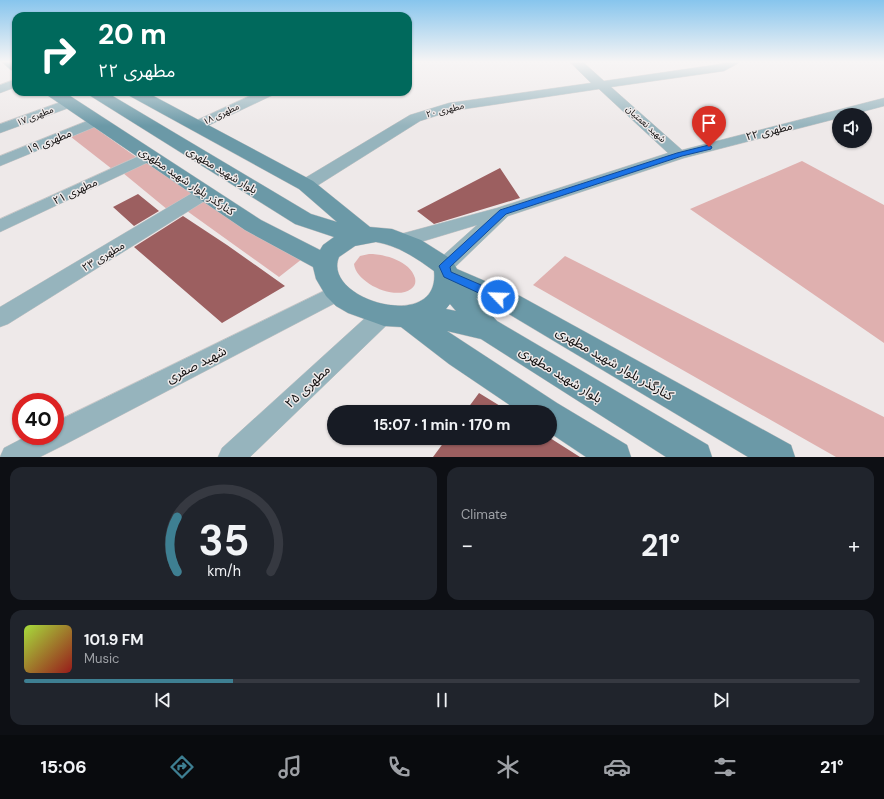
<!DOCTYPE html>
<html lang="en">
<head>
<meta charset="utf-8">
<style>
  :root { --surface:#171b24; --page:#20242c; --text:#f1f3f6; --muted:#9ea1a6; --line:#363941; --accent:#3e7f92 }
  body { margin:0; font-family:"DM Sans","Noto Sans Arabic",sans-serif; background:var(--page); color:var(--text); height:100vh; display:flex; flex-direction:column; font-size:15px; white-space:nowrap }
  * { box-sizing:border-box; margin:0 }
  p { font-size:13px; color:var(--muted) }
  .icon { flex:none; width:22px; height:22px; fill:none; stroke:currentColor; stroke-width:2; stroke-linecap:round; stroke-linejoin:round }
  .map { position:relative; height:457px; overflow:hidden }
  .side { display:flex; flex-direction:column; gap:10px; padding:10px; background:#0d0f14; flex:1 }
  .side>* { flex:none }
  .banner { position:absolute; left:12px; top:12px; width:400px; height:84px; border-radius:12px; box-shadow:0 1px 3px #0004; background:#00695c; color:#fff; overflow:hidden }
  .controls { position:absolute; left:832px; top:108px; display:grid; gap:8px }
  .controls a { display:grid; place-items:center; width:40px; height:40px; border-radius:50%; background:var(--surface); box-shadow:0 1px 3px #0004; font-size:20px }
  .speed { position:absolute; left:12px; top:393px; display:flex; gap:8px; font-size:20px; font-weight:700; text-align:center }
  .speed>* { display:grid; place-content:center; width:52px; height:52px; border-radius:50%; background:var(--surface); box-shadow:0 1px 3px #0004; line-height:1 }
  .speed .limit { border:6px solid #d22; background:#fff; color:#111 }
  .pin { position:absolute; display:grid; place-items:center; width:34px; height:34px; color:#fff; margin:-41px -17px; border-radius:50% 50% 50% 0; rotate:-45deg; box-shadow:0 0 4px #0007 }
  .pin .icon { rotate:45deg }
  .me { position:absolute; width:44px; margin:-22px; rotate:294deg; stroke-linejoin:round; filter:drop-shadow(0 0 3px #0008) }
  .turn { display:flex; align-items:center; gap:14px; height:84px; padding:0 20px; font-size:18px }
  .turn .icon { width:52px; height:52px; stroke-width:2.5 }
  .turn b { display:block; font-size:28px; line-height:34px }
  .big { font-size:30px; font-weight:700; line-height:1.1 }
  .side .widget { flex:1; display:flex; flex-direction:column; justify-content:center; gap:6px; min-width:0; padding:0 14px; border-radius:12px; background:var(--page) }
  .side .dial { align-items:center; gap:0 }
  .dial svg { height:104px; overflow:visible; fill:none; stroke:var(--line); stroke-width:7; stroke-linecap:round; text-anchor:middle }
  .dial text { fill:var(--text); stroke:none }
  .song { display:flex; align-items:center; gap:12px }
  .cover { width:48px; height:48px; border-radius:6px; background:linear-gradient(135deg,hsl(80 70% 55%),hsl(0 70% 35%)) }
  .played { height:4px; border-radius:2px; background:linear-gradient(90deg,var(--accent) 25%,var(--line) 25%) }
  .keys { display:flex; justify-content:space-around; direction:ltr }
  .heat { display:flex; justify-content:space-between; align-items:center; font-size:22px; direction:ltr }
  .side .tiles { flex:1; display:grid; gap:10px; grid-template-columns:1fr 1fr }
  .widget:last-child { grid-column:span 2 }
  .trip { position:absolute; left:327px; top:405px; width:230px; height:40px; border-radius:20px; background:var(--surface); box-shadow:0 1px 3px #0004; font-weight:700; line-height:40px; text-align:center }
  .tabs { display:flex; height:64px; justify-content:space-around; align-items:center; background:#090b0e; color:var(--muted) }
  .tabs .icon { width:28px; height:28px }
  .tabs .selected { color:var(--accent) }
  .tabs b { font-size:18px; color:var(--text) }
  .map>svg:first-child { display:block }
  .green { fill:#dfb0af }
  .building { fill:#9c5f60 }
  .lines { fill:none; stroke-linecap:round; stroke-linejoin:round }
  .street-casing { stroke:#cac6c6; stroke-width:1 }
  .secondary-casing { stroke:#cac6c6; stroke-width:1 }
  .street { fill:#96b4bd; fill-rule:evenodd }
  .secondary { fill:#6b99a7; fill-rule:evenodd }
  .route { fill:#1a73e8; stroke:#114b97 }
  .labels { text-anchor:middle; stroke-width:3; stroke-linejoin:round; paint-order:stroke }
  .far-street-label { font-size:9px; fill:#0f0d0d; stroke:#eee9e9 }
  .street-label { font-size:11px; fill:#0f0d0d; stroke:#eee9e9 }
  .near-street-label { font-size:13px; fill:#0f0d0d; stroke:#eee9e9 }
</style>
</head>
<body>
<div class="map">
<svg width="884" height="457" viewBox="0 0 884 457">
  <rect width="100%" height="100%" fill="#eee9e9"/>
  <!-- green -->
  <path class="green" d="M94,127L136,157L112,169L71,137Z
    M147,161L195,195L168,210L123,173Z
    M802,161L884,205V343L690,209Z
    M205,201L302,259L279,277L187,211Z
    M369,254C385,254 410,261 415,278C416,283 415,286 411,289C395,301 356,283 354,264L360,256Z
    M565,256L884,417V457H836L533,285Z"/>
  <!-- building -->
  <path class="building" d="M500,168L520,198L434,224L417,211Z
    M138,194L159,211L134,226L113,207Z
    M183,216L227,245L285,286L222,323L134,247Z
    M479,393L510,412H465Z
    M447,438H550L580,457H433Z"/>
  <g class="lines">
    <defs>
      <path id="street" d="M570,62H583L604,81L721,64L724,62H739L737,64L724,71L611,87L682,150L884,98V106L850,115H839V118L684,158L508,216L451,271L444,273L437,271L434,266L437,261L477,225L404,247L397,245L395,240L397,235L497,208L668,153L599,89L451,111L420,121L312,189L306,190L300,189L298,185L300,181L410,115L449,103L591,83Z
        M16,79V87L0,93V85Z
        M258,92H274L273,95L201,129L196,130L191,129L189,126L191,123Z
        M69,99L74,100L76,103L74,106L0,133V124Z
        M97,117L102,118L104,121L102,124L0,166V156Z
        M150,151L155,153L158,156L155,159L0,232V219Z
        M205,188L211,189L213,193L211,197L8,324L0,327V307L199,189Z
        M338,284L345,286L348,292L345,298L64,445L40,457H0L4,448L27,436H55V422Z
        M383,306L391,309L394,315L391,321L250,457H218L222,448L375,309Z"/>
      <path id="secondary" d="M2,62H16V71L11,70Z
        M45,92H64L261,220L320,250L323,245L334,237L295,224L89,95L87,92H106L311,214L337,222L299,189L128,95L126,92H146L313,181L370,227L392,229L421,240L451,259L457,269L520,296L791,445L795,457H748L502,310L476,298L497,321L708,445L712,457H666L481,339L447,331L557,403L627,445L631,457H586L550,433V412H520L449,364L401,327L384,326L348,313L336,306L326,296L316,279L313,267L245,230L47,95ZM376,242C399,246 416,258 434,271C441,334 321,300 339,257L355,246ZM450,304L456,311L446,309Z"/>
    </defs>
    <!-- street casing -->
    <use href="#street" class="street-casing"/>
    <!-- secondary casing -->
    <use href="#secondary" class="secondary-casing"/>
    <!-- street -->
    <use href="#street" class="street"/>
    <!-- secondary -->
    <use href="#secondary" class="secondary"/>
  </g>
  <!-- sky -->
  <linearGradient id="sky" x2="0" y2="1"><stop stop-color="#87c5ed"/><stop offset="0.49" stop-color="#f7f5f5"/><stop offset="1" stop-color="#f7f5f5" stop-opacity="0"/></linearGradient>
  <rect width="884" height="126" fill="url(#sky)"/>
  <!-- route -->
  <path class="route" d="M709,145L712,147L711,149L682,156L506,214L450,267L451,272L502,294L503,297L502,300L498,301L494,300L444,277L439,266L441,264L500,210L677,153Z"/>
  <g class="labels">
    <!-- far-street labels -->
    <g class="far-street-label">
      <text transform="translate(445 110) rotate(-14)" y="3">مطهری ۲۰</text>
      <text transform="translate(221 114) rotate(-25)" y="3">مطهری ۱۸</text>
      <text transform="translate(35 116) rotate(-21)" y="3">مطهری ۱۷</text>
      <text transform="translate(646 124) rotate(42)" y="3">شهید نعمتیان</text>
    </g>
    <!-- street labels -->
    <g class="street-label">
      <text transform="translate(769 131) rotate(-14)" y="4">مطهری ۲۲</text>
      <text transform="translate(49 141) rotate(-22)" y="4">مطهری ۱۹</text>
      <text transform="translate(222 170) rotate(31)" y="4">بلوار شهید مطهری</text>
      <text transform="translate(187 181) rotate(34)" y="4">کنارگذر بلوار شهید مطهری</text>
      <text transform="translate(75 191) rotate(-25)" y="4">مطهری ۲۱</text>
      <text transform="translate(103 256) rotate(-31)" y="4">مطهری ۲۳</text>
    </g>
    <!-- near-street labels -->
    <g class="near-street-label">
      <text transform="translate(615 363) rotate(30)" y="5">کنارگذر بلوار شهید مطهری</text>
      <text transform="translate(196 364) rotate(-27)" y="5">شهید صفری</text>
      <text transform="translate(561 374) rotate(32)" y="5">بلوار شهید مطهری</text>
      <text transform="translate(307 386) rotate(-43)" y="5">مطهری ۲۵</text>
    </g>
  </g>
</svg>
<div class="controls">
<a><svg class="icon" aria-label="sound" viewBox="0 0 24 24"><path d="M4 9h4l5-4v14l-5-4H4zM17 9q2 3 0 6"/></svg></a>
</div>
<div class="speed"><div class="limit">40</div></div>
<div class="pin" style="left:709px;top:147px;background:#d93025"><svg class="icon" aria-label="arrive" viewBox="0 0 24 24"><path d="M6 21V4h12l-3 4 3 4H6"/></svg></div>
<svg class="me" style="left:498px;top:297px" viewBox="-20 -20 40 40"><circle r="17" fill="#1a73e8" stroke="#fff" stroke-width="3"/><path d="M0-11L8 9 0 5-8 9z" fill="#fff"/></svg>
<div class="trip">15:07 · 1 min · 170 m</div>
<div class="banner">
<div class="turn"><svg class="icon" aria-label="right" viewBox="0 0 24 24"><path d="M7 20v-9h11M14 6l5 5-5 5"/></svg><div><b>20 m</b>مطهری ۲۲</div></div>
</div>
</div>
<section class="side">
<div class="tiles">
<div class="widget dial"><svg viewBox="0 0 100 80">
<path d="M14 69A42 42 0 1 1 86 69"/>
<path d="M14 69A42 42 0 0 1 14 27" stroke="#3e7f92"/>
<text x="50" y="56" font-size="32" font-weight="700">35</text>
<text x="50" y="72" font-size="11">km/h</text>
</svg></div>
<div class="widget"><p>Climate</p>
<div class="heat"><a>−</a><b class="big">21°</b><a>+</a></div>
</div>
<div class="widget">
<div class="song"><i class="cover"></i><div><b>101.9 FM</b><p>Music</p></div></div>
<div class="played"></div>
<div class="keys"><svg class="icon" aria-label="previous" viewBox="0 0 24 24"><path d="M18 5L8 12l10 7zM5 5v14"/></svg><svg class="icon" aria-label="pause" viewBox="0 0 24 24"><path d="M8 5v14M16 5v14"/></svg><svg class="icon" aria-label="next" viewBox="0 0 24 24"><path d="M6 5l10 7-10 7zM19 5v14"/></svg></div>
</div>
</div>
</section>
<nav class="tabs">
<b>15:06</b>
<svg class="icon selected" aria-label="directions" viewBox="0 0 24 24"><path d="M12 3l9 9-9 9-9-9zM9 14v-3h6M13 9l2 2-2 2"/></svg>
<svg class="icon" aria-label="music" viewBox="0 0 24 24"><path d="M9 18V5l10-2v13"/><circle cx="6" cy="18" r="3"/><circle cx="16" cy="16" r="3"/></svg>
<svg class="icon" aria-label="phone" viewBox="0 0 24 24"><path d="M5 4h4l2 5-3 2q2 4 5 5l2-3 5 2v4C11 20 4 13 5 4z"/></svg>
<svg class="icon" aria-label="climate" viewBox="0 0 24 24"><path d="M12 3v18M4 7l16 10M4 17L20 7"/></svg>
<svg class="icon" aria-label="car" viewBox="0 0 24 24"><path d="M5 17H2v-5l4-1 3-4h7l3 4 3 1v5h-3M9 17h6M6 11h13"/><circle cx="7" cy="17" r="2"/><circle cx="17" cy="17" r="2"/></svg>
<svg class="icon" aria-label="filters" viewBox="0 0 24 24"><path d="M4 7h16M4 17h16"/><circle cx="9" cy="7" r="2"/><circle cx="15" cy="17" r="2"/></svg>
<b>21°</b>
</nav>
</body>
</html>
